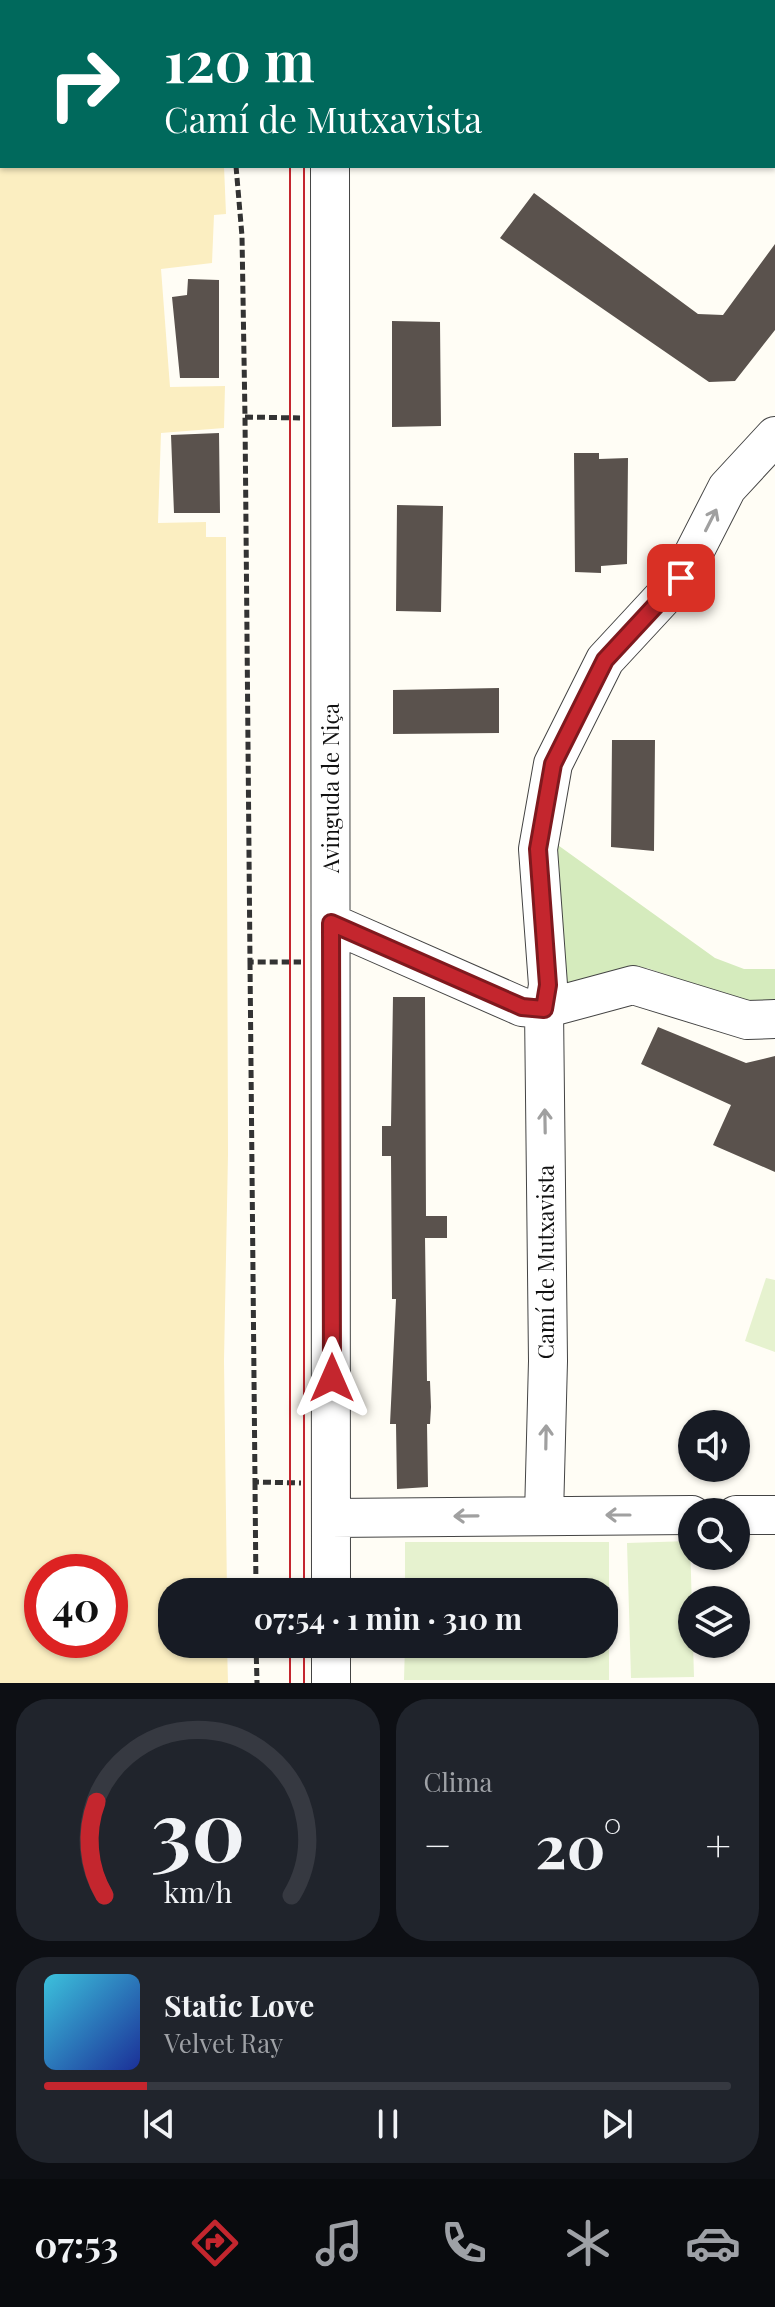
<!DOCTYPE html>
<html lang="es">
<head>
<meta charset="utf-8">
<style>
  :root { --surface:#171b24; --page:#20242c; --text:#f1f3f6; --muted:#9ea1a6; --line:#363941; --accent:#c4262e }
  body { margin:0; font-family:"Playfair Display",serif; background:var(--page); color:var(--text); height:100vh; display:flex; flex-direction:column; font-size:30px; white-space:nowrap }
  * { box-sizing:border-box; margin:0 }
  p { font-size:26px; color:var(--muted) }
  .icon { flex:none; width:44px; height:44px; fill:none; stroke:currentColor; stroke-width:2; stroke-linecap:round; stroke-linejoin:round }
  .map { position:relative; height:1683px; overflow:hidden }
  .sheet { display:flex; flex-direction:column; gap:16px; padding:16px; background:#0d0f14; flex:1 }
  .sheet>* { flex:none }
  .top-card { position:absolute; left:0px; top:0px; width:776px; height:168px; box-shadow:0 2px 6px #0004; background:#00695c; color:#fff; overflow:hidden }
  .fabs { position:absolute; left:678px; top:1410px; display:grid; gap:16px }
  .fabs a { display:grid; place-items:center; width:72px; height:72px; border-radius:50%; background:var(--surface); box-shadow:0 2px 6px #0004; font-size:40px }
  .speed { position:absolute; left:24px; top:1554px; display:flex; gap:16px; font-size:40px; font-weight:700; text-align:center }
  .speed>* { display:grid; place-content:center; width:104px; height:104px; border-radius:50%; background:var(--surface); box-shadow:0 2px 6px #0004; line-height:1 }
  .speed .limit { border:12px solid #d22; background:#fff; color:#111 }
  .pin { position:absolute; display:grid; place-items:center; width:68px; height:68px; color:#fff; margin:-34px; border-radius:16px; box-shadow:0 4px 12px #0006 }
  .me { position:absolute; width:88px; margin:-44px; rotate:0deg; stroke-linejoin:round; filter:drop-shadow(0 0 6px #0008) }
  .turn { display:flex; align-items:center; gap:28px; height:168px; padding:0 32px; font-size:36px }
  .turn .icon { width:104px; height:104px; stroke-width:2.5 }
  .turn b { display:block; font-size:56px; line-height:68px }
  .big { font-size:60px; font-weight:700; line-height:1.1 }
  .sheet .tile { flex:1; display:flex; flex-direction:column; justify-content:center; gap:12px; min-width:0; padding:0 28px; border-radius:32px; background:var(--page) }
  .sheet .dial { align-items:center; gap:0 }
  .dial svg { height:208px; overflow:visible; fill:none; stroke:var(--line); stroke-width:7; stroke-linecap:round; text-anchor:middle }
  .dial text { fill:var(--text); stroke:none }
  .song { display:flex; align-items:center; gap:24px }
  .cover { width:96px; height:96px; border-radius:12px; background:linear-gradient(135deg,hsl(190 70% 55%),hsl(230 70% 35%)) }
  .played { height:8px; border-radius:4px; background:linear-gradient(90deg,var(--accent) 15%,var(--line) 15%) }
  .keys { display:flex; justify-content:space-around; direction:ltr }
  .heat { display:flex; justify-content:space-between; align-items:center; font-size:44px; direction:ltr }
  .sheet .tiles { flex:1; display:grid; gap:16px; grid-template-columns:1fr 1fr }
  .tile:last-child { grid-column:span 2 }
  .trip { position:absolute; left:158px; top:1578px; width:460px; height:80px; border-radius:32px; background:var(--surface); box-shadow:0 2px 6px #0004; font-weight:700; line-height:80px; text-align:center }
  .menu { display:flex; height:128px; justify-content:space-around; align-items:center; background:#090b0e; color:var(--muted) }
  .menu .icon { width:56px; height:56px }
  .menu .current { color:var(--accent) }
  .menu b { font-size:36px; color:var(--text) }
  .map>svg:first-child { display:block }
  .green { fill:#d5ebbd }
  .sand { fill:#fbeec1; fill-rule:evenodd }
  .pitch { fill:#e6f2cf }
  .building { fill:#5a524d }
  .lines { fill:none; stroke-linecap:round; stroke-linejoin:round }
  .minor-casing { stroke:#444; stroke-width:40 }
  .path { stroke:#333; stroke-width:5; stroke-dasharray:8 4; stroke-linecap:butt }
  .minor { stroke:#fff; stroke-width:38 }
  .tram { stroke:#c4262e; stroke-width:2 }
  .oneway { stroke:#a0a0a0 }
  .route-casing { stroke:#7f191e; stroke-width:20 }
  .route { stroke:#c4262e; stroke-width:14 }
  .labels { text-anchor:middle; stroke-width:8; stroke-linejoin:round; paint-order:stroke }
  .street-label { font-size:22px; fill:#111; stroke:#fff }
</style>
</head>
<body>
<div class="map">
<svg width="775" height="1683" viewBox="0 0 775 1683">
  <rect width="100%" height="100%" fill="#fffdf5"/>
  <!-- green -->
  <path class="green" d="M548,838L715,958L744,969H775V1004L740,1001L647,968L572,985L565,981Z"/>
  <!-- sand -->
  <path class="sand" d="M0,0L195,2H2V166H224L226,214L214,215L212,263L161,269L170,387L225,386L224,428L161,433L158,523L206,522V537H226L228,1154L224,1361L227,1592H172V1644H227L228,1683H0ZM42,1572H110V1640H42Z"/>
  <!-- pitch -->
  <path class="pitch" d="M766,1278L775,1280V1352L745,1341Z
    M690,1541L694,1677L631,1678L627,1543Z
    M405,1542H609V1680H404L405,1644H604V1592H405Z"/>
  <!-- building -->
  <path class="building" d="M534,193L698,314L723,315L775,244V330L735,381L709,382L500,238Z
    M188,279L219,280V378H180L172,297L187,295Z
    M392,321L440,322L441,426L392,427Z
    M219,433L220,513H174L171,435Z
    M574,453H599V459L628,458L627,564L601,566V573L575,572Z
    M397,505L443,506L441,612L396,611Z
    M499,688V733L393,734V690Z
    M612,740H655L654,851L611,847Z
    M393,997H425L426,1216H447V1238H425L427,1381H430L431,1407L430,1424H427L428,1487L397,1489L396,1424H390L396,1299H392L391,1156H382V1126H391Z
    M658,1027L746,1063L775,1056V1172L713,1145L731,1105L641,1064Z"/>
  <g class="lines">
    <defs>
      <path id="minor" d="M331,2V0
        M330,166L331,1592
        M331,923L522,1007L544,1009L633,985L747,1020L775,1019
        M544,1515L548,1361L544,1009L548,985L538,849L553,764L605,660L681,578L727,488L775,436
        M736,1515H775
        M331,1518L692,1515
        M331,1644V1683"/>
    </defs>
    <!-- minor casing -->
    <use href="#minor" class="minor-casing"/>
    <!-- path -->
    <path class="path" d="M220,0L221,2
      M236,166L242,236L245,417L250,962H301
      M245,417L300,418
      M250,962L255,1482L301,1483
      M255,1482L256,1592
      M256,1644L257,1683"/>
    <!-- minor -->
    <use href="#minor" class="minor"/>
    <!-- tram -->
    <path class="tram" d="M291,0V2
      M305,2V0
      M304,166V1592
      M290,1592V166
      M290,1644V1683
      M304,1644V1683"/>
  </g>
  <!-- one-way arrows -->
  <defs><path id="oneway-shaft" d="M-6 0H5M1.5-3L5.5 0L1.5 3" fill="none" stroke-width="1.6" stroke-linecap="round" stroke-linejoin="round" transform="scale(2)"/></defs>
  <g class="oneway">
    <use href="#oneway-shaft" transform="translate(711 520) rotate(-63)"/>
    <use href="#oneway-shaft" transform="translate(545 1121) rotate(-91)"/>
    <use href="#oneway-shaft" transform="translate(546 1437) rotate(-89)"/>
    <use href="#oneway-shaft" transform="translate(618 1515) rotate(-180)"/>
    <use href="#oneway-shaft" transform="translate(466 1516) rotate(179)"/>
  </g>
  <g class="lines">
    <defs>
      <path id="route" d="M332,1378L331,923L522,1007L544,1009L548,985L538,849L553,764L605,660L681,578"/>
    </defs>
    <!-- route casing -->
    <use href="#route" class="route-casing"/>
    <!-- route -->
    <use href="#route" class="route"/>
  </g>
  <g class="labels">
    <!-- street labels -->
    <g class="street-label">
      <text transform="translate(331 788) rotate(-90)" y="8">Avinguda de Niça</text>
      <text transform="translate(546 1262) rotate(-90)" y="8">Camí de Mutxavista</text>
    </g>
  </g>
</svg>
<div class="fabs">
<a><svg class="icon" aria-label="sound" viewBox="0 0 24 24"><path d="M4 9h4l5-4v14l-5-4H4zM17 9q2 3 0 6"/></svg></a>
<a><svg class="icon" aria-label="search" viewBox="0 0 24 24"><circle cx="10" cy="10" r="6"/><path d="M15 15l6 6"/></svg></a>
<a><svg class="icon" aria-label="layers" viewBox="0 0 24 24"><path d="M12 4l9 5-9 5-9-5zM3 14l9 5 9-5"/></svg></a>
</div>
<div class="speed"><div class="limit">40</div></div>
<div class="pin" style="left:681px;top:578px;background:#d93025"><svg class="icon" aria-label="arrive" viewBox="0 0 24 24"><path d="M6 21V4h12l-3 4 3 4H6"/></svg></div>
<svg class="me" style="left:332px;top:1378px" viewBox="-20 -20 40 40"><path d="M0-17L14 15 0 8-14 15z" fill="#c4262e" stroke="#fff" stroke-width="4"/></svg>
<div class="trip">07:54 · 1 min · 310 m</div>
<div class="top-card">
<div class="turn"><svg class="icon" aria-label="right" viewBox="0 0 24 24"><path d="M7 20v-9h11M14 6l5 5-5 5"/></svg><div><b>120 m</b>Camí de Mutxavista</div></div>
</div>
</div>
<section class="sheet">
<div class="tiles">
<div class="tile dial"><svg viewBox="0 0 100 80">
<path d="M14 69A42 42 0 1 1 86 69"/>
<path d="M14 69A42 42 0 0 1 11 33" stroke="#c4262e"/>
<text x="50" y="56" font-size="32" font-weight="700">30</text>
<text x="50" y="72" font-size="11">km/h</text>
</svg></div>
<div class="tile"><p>Clima</p>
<div class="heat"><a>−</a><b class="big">20°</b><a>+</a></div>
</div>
<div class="tile">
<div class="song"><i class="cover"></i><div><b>Static Love</b><p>Velvet Ray</p></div></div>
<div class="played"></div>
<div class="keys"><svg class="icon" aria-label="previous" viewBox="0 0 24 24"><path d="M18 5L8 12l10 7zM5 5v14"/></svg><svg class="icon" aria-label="pause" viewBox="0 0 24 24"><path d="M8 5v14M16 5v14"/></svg><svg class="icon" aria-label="next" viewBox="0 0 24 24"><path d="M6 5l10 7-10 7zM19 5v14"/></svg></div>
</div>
</div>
</section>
<nav class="menu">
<b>07:53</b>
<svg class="icon current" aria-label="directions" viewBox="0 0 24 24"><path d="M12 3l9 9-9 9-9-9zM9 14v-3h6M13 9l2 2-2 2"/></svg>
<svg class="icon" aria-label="music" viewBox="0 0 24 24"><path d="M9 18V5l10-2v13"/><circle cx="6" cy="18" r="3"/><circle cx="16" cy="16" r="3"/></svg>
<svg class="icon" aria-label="phone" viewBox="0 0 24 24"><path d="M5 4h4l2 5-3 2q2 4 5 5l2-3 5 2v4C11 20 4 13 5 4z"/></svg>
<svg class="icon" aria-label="climate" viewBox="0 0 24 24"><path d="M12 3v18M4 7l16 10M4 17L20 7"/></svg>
<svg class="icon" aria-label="car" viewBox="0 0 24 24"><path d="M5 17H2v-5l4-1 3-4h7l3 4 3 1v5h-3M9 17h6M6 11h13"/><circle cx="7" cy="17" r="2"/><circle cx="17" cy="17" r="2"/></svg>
</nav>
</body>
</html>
